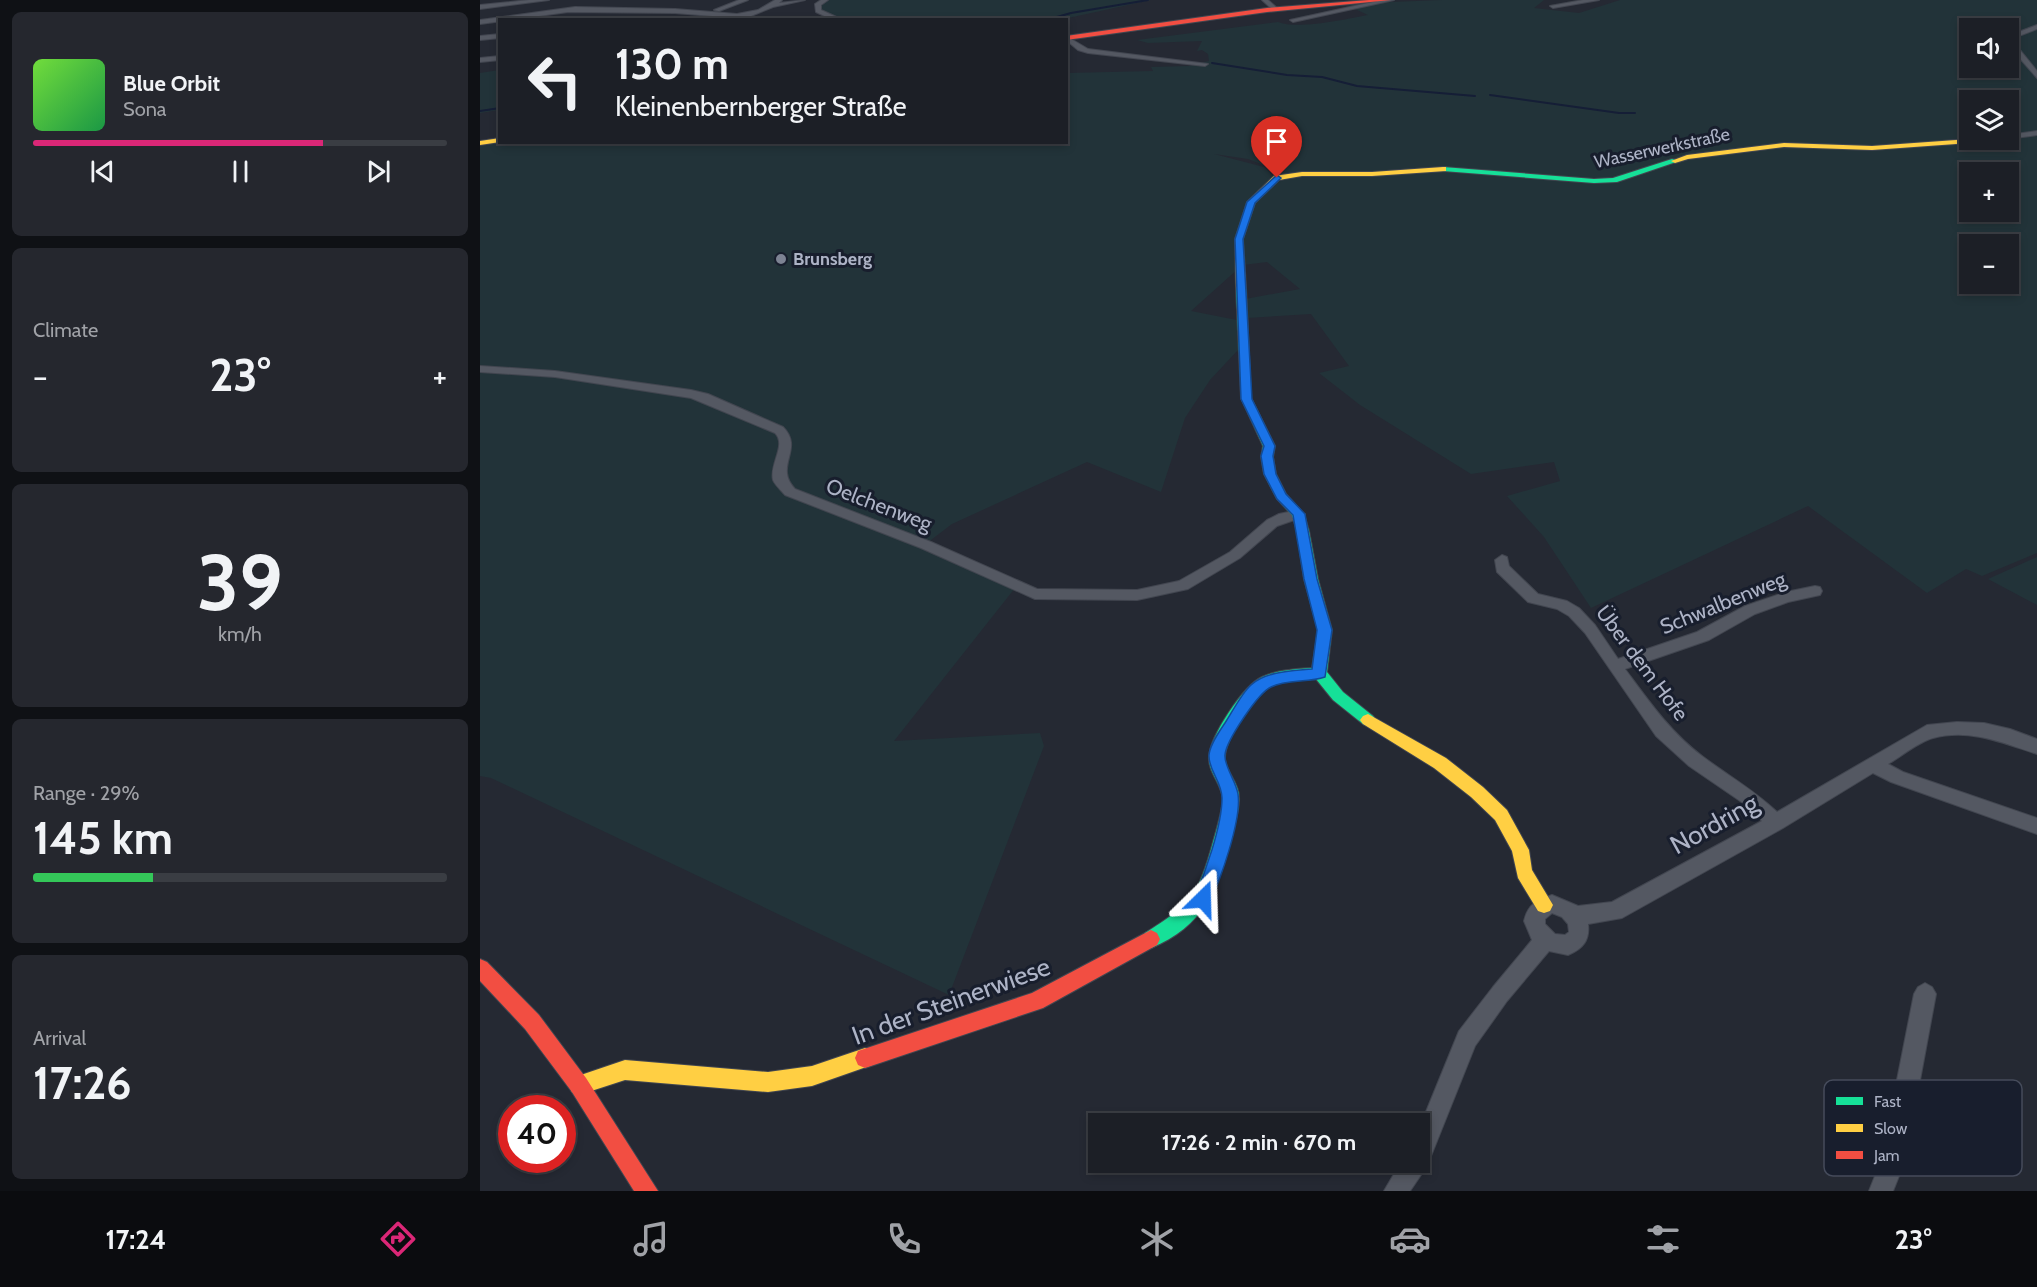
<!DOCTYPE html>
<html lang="en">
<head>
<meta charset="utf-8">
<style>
  :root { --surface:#1c1f26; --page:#25272e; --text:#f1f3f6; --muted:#a0a2a7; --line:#3a3d43; --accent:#db2777 }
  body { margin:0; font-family:Cabin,sans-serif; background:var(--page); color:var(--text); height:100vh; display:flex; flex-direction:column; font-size:22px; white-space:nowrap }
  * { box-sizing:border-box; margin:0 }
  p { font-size:20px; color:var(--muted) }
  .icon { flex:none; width:33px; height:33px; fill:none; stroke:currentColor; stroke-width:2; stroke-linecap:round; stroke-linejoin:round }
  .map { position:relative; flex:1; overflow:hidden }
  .side { display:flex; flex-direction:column; gap:12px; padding:12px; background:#0f1115; width:480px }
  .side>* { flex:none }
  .hud { position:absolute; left:18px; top:18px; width:570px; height:126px; border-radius:0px; box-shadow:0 3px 9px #0003,0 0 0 2px var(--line); background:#1c1f26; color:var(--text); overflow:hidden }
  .tools { position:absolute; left:1479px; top:18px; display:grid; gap:12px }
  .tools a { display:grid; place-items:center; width:60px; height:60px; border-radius:0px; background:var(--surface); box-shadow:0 3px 9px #0003,0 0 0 2px var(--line); font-size:30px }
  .speed { position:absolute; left:18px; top:1095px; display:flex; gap:12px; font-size:30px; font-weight:700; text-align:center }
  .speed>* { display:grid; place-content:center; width:78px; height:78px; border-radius:50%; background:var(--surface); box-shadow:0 3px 9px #0003,0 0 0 2px var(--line); line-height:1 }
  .speed .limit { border:9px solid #d22; background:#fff; color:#111 }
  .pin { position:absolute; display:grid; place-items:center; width:51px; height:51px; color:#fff; margin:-62px -26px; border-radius:50% 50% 50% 0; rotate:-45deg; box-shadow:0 0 6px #0007 }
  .pin .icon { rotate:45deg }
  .me { position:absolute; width:66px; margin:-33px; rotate:22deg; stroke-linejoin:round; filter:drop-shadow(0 0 4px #0008) }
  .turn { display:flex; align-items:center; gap:21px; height:126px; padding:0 18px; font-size:27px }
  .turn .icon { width:78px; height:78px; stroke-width:2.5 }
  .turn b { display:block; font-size:42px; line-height:51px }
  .big { font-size:45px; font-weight:700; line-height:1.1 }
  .side .card { flex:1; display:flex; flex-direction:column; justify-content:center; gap:9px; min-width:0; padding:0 21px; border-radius:9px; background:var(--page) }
  .side .dial { align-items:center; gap:0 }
  .dial b { font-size:78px; line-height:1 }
  .song { display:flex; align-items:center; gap:18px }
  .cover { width:72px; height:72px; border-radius:9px; background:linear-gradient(135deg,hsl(100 70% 55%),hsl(140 70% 35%)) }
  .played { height:6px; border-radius:3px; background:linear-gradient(90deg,var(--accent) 70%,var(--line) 70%) }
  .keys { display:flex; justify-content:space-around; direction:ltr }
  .heat { display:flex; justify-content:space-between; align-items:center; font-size:33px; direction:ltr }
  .charge { height:9px; border-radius:4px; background:linear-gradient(90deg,#34c759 29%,var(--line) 0) }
  .trip { position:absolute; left:608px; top:1113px; width:342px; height:60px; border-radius:0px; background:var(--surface); box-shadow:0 3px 9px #0003,0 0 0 2px var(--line); font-weight:700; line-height:60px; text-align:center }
  .tabs { display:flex; height:96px; justify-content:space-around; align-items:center; background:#0b0c0f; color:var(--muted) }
  .tabs .icon { width:42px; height:42px }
  .tabs .current { color:var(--accent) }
  .tabs b { font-size:27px; color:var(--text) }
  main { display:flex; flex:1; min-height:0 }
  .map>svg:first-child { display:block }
  .green { fill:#223339; fill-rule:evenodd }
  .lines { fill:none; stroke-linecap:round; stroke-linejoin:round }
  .stream { stroke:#151e36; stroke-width:2 }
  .street-casing { stroke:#424650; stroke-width:2 }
  .fast-casing { stroke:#424650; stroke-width:2 }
  .slow-casing { stroke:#424650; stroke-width:2 }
  .jam-casing { stroke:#424650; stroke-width:2 }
  .street { fill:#545862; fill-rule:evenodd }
  .fast { fill:#16e098; fill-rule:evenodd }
  .slow { fill:#ffcf43; fill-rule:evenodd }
  .jam { fill:#f24e42; fill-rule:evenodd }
  .route { fill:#1a73e8; stroke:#114b97; stroke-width:1.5 }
  .poi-dot { fill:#7d8393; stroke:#181e2d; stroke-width:2 }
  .labels { text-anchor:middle; stroke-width:6; stroke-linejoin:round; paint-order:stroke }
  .far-street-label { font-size:18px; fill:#adb3c6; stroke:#181e2d }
  .far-poi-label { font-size:18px; font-weight:bold; fill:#adb3c6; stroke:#181e2d; text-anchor:start }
  .street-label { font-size:21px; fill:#adb3c6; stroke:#181e2d }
  .near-street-label { font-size:26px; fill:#adb3c6; stroke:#181e2d }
  .key { fill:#181e2d; stroke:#454b5b; stroke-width:1.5 }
  .key-label { font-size:16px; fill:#adb3c6 }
</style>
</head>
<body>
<main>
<section class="side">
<div class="card">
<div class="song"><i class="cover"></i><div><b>Blue Orbit</b><p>Sona</p></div></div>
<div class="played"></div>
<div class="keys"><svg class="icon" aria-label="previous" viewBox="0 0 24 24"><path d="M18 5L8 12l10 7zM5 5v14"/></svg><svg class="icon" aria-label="pause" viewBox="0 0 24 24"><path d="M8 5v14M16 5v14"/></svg><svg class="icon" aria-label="next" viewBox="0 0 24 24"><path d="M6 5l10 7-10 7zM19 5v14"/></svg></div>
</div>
<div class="card"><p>Climate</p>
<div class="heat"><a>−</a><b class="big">23°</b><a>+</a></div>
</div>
<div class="card dial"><b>39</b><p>km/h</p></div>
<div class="card"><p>Range · 29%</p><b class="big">145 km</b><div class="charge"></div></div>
<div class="card"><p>Arrival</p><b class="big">17:26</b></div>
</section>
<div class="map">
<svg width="1557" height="1191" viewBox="0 0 1557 1191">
  <rect width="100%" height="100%" fill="#252933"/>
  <!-- green -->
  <path class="green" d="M349,0H671L579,20H364L344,12L340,8L341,4Z
    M962,0H1064L1054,8L1099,13L1140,0H1557V553L1502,576L1486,569L1447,593L1328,506L1111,608L1064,537L1027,496L1080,481L1074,462L991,474L880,405L839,373L869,366L831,314L767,318L765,299L820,289L787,262L763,265L762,240L774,203L800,179L822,175L895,174L821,173L798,177L794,157L793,169L768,159L734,154L784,167L795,178C761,200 757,230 759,268L711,311L757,320L758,350L730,380L705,418L681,492L607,462L472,524L447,543C419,532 317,504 303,481C296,469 306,449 307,436L301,429L225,396L76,373L0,368V146L20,142H586L587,73L673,71L671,67L709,66L729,61L728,54L722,50L717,51L722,41L668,43L657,40L798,22C817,30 867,19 888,15L864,4L834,5ZM1490,28H1528V68H1490ZM1490,100H1528V140H1490ZM1490,172H1528V212H1490ZM1490,244H1528V284H1490Z
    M19,70V110L0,113V73Z
    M0,370L73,375L210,395L298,431L309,492L535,588L414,741L560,733L564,746L469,995L11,778L0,776Z
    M1557,557V605L1508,579Z"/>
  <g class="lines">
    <!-- stream -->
    <path class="stream" d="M566,20L591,13L668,0
      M732,63L807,75L842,77L877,86L995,96
      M1010,95L1139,113H1155
      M0,111L20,108"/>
    <defs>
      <path id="street" d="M49,0H69L0,9V5Z
        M259,0H268L239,11L234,10Z
        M295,0H302L299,3L325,0L293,7L271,16L257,18L195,13L88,12L0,24V20L95,7L195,9L257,14L278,10Z
        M341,0H348L341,5V10L363,20H353L336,12L335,4Z
        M782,0H788L797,8L792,9Z
        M902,0H914L813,22L810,20Z
        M1103,0H1119L1073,8L1070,6Z
        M1557,25V29L1531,39L1557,71V78L1528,45V36Z
        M20,34V38L0,40V36Z
        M586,36L608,49L728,64L725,66L608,53L598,50L586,40Z
        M20,56V60L0,62V58Z
        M1557,131V135L1528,139V135Z
        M0,366L75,371L211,390L228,394L303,427C325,449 293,466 315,489L451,542L557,589L657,590L699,581L750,552L787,520L799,514L818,510L825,514L823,517L797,526L760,558L708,589L657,600L555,599L441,548L305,495C301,490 295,485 293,480C289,464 307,445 295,433L211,398L75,377L0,372Z
        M1022,555L1027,557L1029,566L1058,594L1087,601L1099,608L1115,625L1138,659L1217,632L1265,606L1306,592L1335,586L1340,587L1342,591L1340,595L1308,602L1275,614L1229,640L1145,669C1168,700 1190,732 1222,756C1247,775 1274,790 1297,812L1447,725L1477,722L1504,723L1530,729L1557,739V754C1523,743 1490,728 1453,738C1438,742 1422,756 1408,764L1423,772L1557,818V834L1411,782L1393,773L1303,828L1142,918L1108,924C1110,940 1103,949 1088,955L1069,951L1027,1001L995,1046L947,1166L930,1191H904L921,1162H939V1129L979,1031L1013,987L1052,940L1044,921C1048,904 1057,900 1072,895L1098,906L1132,902L1282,821L1266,805L1209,766L1176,736L1105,633L1089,616L1077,609L1048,602L1017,572L1015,560ZM1072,913L1082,917L1088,924L1089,932L1085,935L1075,934L1065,924V919Z
        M1445,983L1452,987L1456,994L1425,1161L1413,1191H1389L1401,1161L1434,994L1438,987Z"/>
      <path id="fast" d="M1192,159L1199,161L1137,182L1114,183L963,171L959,169L963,167L1114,179L1133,178Z
        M761,285L766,288L771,398L795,446L793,457L796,474L806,494L824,514L829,531L838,579L852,630L847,672L863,692L893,716L896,720L893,724L888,726L883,724L853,700L836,679C822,680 804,679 791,686C774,695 744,740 745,759C746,772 759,783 759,797C760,811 754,824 751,838C739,888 723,927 671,948L665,945L662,939L665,933C710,905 719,894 733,842C737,828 741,815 743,801C743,785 728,773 729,757C730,736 763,686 782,677C797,670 816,669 832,668L838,630L824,579L817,531L812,515L797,499L784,474L781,457L783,446L761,398L756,288Z"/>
      <path id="slow" d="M20,138V142L0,145V141Z
        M1490,139L1508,140L1504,142L1392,150L1304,147L1208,159L1195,163L1191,161L1207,155L1304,143L1392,146Z
        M963,167H966V171L892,176H822L799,180L775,203L763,239L766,288L761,291L756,288L755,239L767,202L794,176L822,172H892Z
        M888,714L966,758L1003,787L1027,810L1049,850L1052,870L1073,905L1070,911L1064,913L1058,911L1038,878L1032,851L1015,820L991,797L954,768L883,724L880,720L883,716Z
        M385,1048L392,1051L395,1058L392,1065L332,1086L288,1092L145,1080L99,1095L92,1092L89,1085L92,1078L145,1060L288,1072L332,1066Z"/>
      <path id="jam" d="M889,0H911L787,12L586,40V36L787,8Z
        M671,930L677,933L680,939L677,945L563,1008L385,1068L378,1065L375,1058L378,1051L552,993Z
        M0,959L7,962L59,1015L106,1078L178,1191H154L92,1092L45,1029L0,981Z"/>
    </defs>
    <!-- street casing -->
    <use href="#street" class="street-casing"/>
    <!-- fast casing -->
    <use href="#fast" class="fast-casing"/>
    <!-- slow casing -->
    <use href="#slow" class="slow-casing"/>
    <!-- jam casing -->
    <use href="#jam" class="jam-casing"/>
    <!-- street -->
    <use href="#street" class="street"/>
    <!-- fast -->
    <use href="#fast" class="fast"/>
    <!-- slow -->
    <use href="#slow" class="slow"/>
    <!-- jam -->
    <use href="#jam" class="jam"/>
  </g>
  <!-- route -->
  <path class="route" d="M797,175L801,178L800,179L775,203L763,239L772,399L795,446L793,456L796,474L806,494L825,514L837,579L852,630L845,677C828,683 807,679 791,687C778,693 746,741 745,755C744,766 756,781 758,794C762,820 740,880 729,905L723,907L717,905L714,899C725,873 742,826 742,798C742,782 728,770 729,755C730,744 739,732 745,723C753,711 761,694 771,685C786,671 813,671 832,669L837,630L824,579L813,515L797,499L784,474L781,456L784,446L761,399L755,239L767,202Z"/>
  <!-- markers -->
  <circle class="poi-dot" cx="301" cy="259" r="6"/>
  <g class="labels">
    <!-- far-street labels -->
    <g class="far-street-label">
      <text transform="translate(1182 148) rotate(-12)" y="6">Wasserwerkstraße</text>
    </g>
    <!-- far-poi labels -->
    <g class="far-poi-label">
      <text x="313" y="265">Brunsberg</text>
    </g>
    <!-- street labels -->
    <g class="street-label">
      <text transform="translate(399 505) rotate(21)" y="7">Oelchenweg</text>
      <text transform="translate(1243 603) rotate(-22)" y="7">Schwalbenweg</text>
      <text transform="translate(1162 663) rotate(53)" y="7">Über dem Hofe</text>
    </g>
    <!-- near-street labels -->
    <g class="near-street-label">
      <text transform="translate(1234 824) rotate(-29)" y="9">Nordring</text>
      <text transform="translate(471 1001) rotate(-20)" y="9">In der Steinerwiese</text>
    </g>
  </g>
  <!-- legend -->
  <rect x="1344" y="1080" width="198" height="96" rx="9" class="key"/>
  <rect x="1356" y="1097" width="27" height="8" fill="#16e098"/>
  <rect x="1356" y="1124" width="27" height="8" fill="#ffcf43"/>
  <rect x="1356" y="1151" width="27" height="8" fill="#f24e42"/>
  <g class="key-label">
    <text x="1394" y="1107">Fast</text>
    <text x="1394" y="1134">Slow</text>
    <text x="1394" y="1161">Jam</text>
  </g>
</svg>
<div class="tools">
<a><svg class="icon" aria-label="sound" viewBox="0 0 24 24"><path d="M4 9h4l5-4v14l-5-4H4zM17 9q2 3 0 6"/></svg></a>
<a><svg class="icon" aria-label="layers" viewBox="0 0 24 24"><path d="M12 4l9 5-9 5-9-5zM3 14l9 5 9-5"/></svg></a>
<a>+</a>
<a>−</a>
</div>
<div class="speed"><div class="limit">40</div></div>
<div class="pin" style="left:797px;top:178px;background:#d93025"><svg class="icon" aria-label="arrive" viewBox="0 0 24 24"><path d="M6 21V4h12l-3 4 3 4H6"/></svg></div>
<svg class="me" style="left:723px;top:899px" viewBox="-20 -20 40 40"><path d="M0-17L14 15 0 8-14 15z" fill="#1a73e8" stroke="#fff" stroke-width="4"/></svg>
<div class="trip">17:26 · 2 min · 670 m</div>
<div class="hud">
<div class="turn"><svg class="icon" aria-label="left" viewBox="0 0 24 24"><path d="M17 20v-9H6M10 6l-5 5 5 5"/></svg><div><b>130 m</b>Kleinenbernberger Straße</div></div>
</div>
</div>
</main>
<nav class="tabs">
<b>17:24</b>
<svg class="icon current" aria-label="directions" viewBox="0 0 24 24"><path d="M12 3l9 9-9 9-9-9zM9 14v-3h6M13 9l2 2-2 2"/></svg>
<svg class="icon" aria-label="music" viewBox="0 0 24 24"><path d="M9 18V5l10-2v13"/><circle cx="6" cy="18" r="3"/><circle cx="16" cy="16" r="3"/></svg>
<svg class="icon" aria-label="phone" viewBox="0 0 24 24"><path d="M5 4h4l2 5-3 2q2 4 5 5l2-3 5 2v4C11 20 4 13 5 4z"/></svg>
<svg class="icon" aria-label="climate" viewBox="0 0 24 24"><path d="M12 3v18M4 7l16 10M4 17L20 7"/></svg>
<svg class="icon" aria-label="car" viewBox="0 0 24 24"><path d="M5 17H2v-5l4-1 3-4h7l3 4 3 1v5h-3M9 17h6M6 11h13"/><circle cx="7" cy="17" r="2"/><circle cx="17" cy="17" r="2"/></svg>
<svg class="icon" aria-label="filters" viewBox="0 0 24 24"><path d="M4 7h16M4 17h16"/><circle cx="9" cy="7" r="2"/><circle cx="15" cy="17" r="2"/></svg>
<b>23°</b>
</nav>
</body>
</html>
